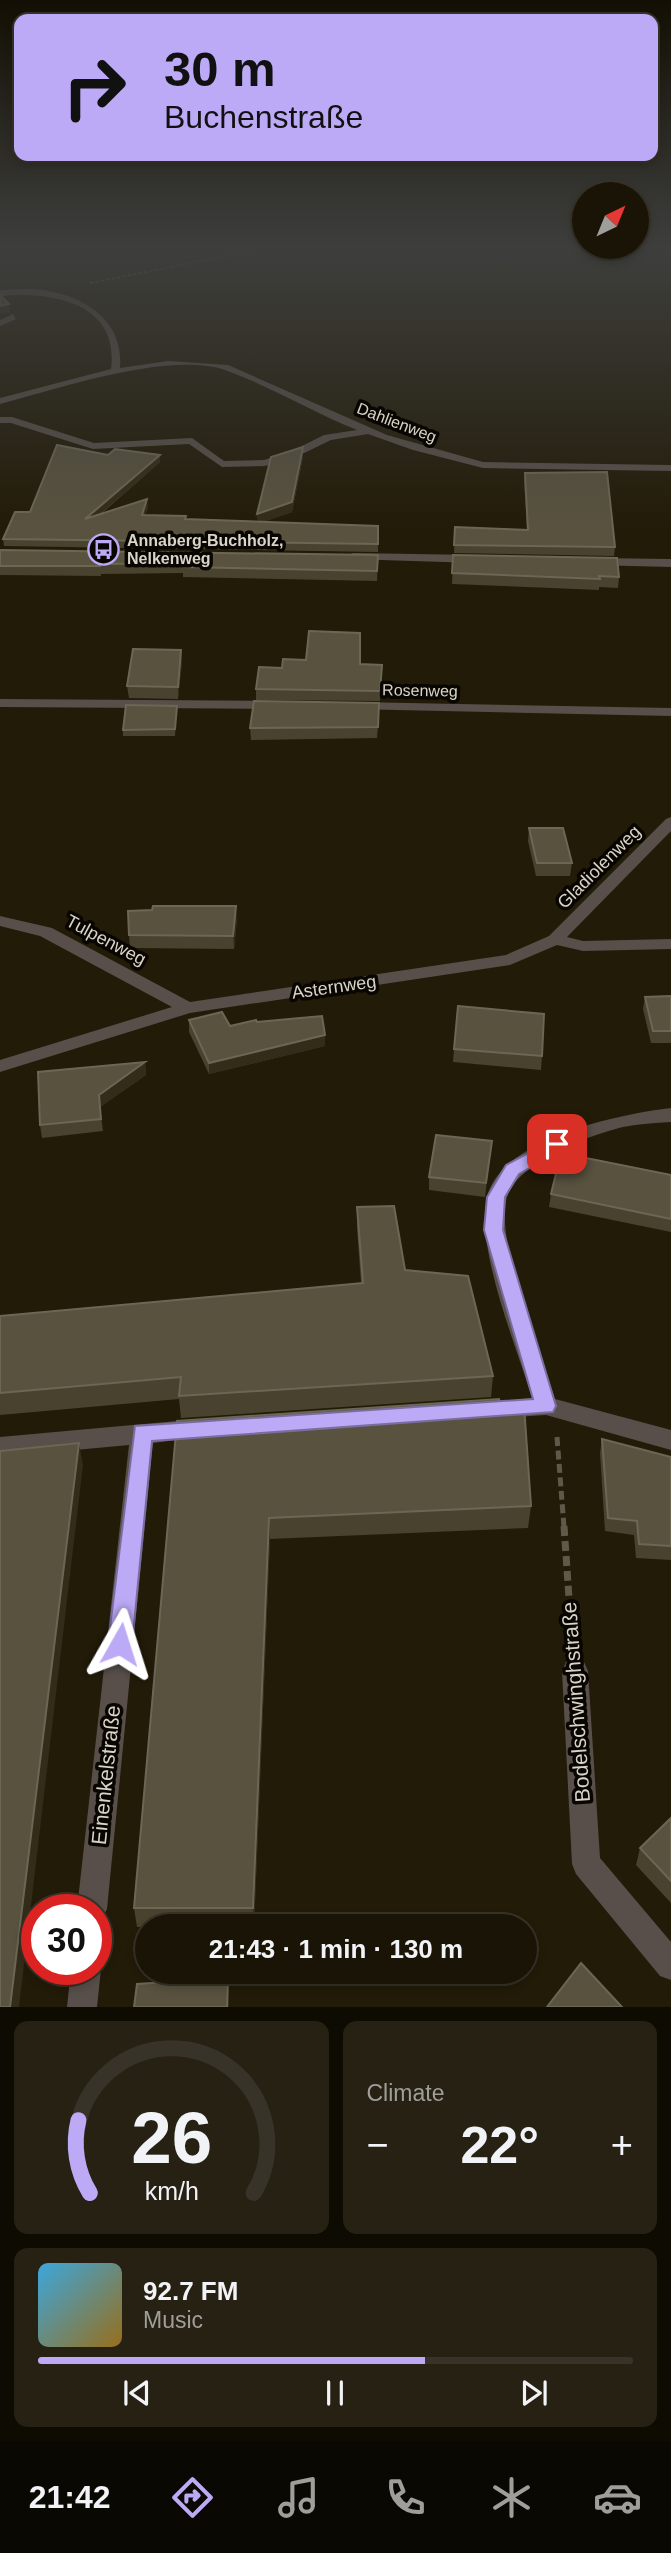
<!DOCTYPE html>
<html lang="en">
<head>
<meta charset="utf-8">
<style>
  :root { --surface:#1a1406; --page:#272114; --text:#f1f3f6; --muted:#9f9e9b; --line:#383328; --accent:#bcaaf6 }
  body { margin:0; font-family:Arial,sans-serif; background:var(--page); color:var(--text); height:100vh; display:flex; flex-direction:column; font-size:26px; white-space:nowrap }
  * { box-sizing:border-box; margin:0 }
  p { font-size:23px; color:var(--muted) }
  .icon { flex:none; width:38px; height:38px; fill:none; stroke:currentColor; stroke-width:2; stroke-linecap:round; stroke-linejoin:round }
  .map { position:relative; height:2007px; overflow:hidden }
  .drawer { display:flex; flex-direction:column; gap:14px; padding:14px; background:#0e0b03; flex:1 }
  .drawer>* { flex:none }
  .guide { position:absolute; left:14px; top:14px; width:644px; height:147px; border-radius:14px; box-shadow:0 4px 10px #0003,0 0 0 2px var(--line); background:#bcaaf6; color:#111; overflow:hidden }
  .needle { width:46px; rotate:43deg }
  .tools { position:absolute; left:572px; top:182px; display:grid; gap:14px }
  .tools a { display:grid; place-items:center; width:77px; height:77px; border-radius:50%; background:var(--surface); box-shadow:0 4px 10px #0003,0 0 0 2px var(--line); font-size:35px }
  .speed { position:absolute; left:21px; top:1894px; display:flex; gap:14px; font-size:35px; font-weight:700; text-align:center }
  .speed>* { display:grid; place-content:center; width:91px; height:91px; border-radius:50%; background:var(--surface); box-shadow:0 4px 10px #0003,0 0 0 2px var(--line); line-height:1 }
  .speed .limit { border:10px solid #d22; background:#fff; color:#111 }
  .pin { position:absolute; display:grid; place-items:center; width:60px; height:60px; color:#fff; margin:-30px; border-radius:14px; box-shadow:0 4px 10px #0006 }
  .me { position:absolute; width:77px; margin:-38px; rotate:6deg; stroke-linejoin:round; filter:drop-shadow(0 0 5px #0008) }
  .turn { display:flex; align-items:center; gap:24px; height:147px; padding:0 35px; font-size:32px }
  .turn .icon { width:91px; height:91px; stroke-width:2.5 }
  .turn b { display:block; font-size:49px; line-height:60px }
  .big { font-size:52px; font-weight:800; line-height:1.1 }
  .drawer .tile { flex:1; display:flex; flex-direction:column; justify-content:center; gap:10px; min-width:0; padding:0 24px; border-radius:14px; background:var(--page) }
  .drawer .dial { align-items:center; gap:0 }
  .dial svg { height:182px; overflow:visible; fill:none; stroke:var(--line); stroke-width:7; stroke-linecap:round; text-anchor:middle }
  .dial text { fill:var(--text); stroke:none }
  .song { display:flex; align-items:center; gap:21px }
  .cover { width:84px; height:84px; border-radius:10px; background:linear-gradient(135deg,hsl(200 70% 55%),hsl(40 70% 35%)) }
  .played { height:7px; border-radius:4px; background:linear-gradient(90deg,var(--accent) 65%,var(--line) 65%) }
  .keys { display:flex; justify-content:space-around; direction:ltr }
  .heat { display:flex; justify-content:space-between; align-items:center; font-size:38px; direction:ltr }
  .drawer .tiles { flex:1; display:grid; gap:14px; grid-template-columns:1fr 1fr }
  .tile:last-child { grid-column:span 2 }
  .trip { position:absolute; left:135px; top:1914px; width:402px; height:70px; border-radius:35px; background:var(--surface); box-shadow:0 4px 10px #0003,0 0 0 2px var(--line); font-weight:800; line-height:70px; text-align:center }
  .menu { display:flex; height:112px; justify-content:space-around; align-items:center; background:#0a0802; color:var(--muted) }
  .menu .icon { width:49px; height:49px }
  .menu .current { color:var(--accent) }
  .menu b { font-size:32px; color:var(--text) }
  .map>svg:first-child { display:block }
  .lines { fill:none; stroke-linecap:round; stroke-linejoin:round }
  .path-far2 { stroke:#5f5949; stroke-width:2; stroke-dasharray:3.5 2; stroke-linecap:butt }
  .path-far1 { stroke:#5f5949; stroke-width:5; stroke-dasharray:9 4.5; stroke-linecap:butt }
  .path { stroke:#5f5949; stroke-width:7; stroke-dasharray:10 5; stroke-linecap:butt }
  .minor { fill:#584f4a; fill-rule:evenodd }
  .wall { fill:#49422f }
  .shaded-wall { fill:#332c18 }
  .building { fill:#58523f; stroke:#6c6655; stroke-width:2 }
  .route { fill:#bcaaf6; stroke:#7a6ea0; stroke-width:2 }
  .labels { text-anchor:middle; stroke-width:7; stroke-linejoin:round; paint-order:stroke }
  .far-street-label { font-size:16px; fill:#d9d4c9; stroke:#090602 }
  .far-poi-label { font-size:16px; font-weight:bold; fill:#d9d4c9; stroke:#090602; text-anchor:start }
  .street-label { font-size:18px; fill:#d9d4c9; stroke:#090602 }
  .near-street-label { font-size:21px; fill:#d9d4c9; stroke:#090602 }
</style>
</head>
<body>
<div class="map">
<svg width="671" height="2007" viewBox="0 0 671 2007">
  <rect width="100%" height="100%" fill="#221b08"/>
  <g class="lines">
    <!-- path-far2 -->
    <path class="path-far2" d="M90,283L272,247"/>
    <!-- path-far1 -->
    <path class="path-far1" d="M557,1437L564,1527"/>
    <!-- path -->
    <path class="path" d="M564,1526L572,1641"/>
    <!-- minor -->
    <path class="minor" d="M28,289C73,290 125,314 120,368L168,361L228,365L387,435L483,462L671,465V471L483,468L413,450L368,434L331,440L298,456L265,466L222,467L189,444L93,449L11,423H0V417H12L94,443L192,438L224,461L264,460L290,452L324,435L357,430C312,412 270,386 225,370C168,351 58,389 0,404V398L111,369C120,302 50,291 0,296V290Z
      M13,314L16,319L0,326V320Z
      M353,553L476,555L482,559L476,563L349,559L347,557Z
      M595,558L671,559V567L591,565V559Z
      M0,699L276,701L283,705L276,709L0,707Z
      M357,702L671,708V716L352,709L350,706Z
      M671,817V831L567,937L583,941L671,939V949L583,951L557,945L510,965L190,1013L0,1072V1060L172,1007L40,936L0,926V916L52,928L190,1002L506,955L549,936L666,819Z
      M671,1108V1122C655,1123 639,1124 623,1127C590,1135 518,1162 507,1197C494,1240 541,1354 555,1399L671,1430V1450L546,1415L502,1418L494,1416L491,1409L494,1402L532,1398C516,1345 478,1255 486,1202C495,1139 620,1114 671,1108Z
      M199,1419L207,1422L210,1429L207,1436L153,1443L107,1909L102,1919L96,1922V1909H77L129,1445L0,1457V1437Z
      M575,1659L584,1662L588,1671L600,1858L671,1942V1980L660,1976L576,1874L572,1864L562,1671L566,1662Z
      M96,1958L101,1969L97,2007H67L71,1969H96Z"/>
  </g>
  <!-- wall -->
  <path class="wall" d="M108,455H160V462L101,514L148,507L145,515L186,516V519L258,522L257,514L303,457L292,512L263,522L378,526V552L4,546L3,539L30,512Z
    M525,473L615,547L614,556L454,553L455,527L527,529L524,481Z
    M0,550L378,555L377,581L183,577V573L101,574V576L0,575Z
    M453,555L619,577L618,588L599,587V590L452,584Z
    M181,650L182,662L178,699L129,698L127,686Z
    M360,664L382,665L380,701L256,700V689L282,668Z
    M177,706L175,736H123V730Z
    M379,715L377,738L251,740L250,728Z
    M529,828L572,863L570,876H536L528,841Z
    M237,919L234,949L130,948L129,935Z
    M671,996V1043H651L643,1009L645,997Z
    M189,1020L230,1026L257,1022L325,1035V1046L209,1074L189,1032Z
    M454,1049L542,1056L541,1070L453,1062Z
    M145,1062L146,1075L100,1107L103,1131L42,1138L40,1125Z
    M492,1141L485,1197L429,1190V1177Z
    M671,1175V1232L549,1207L551,1194Z
    M357,1207L405,1270L493,1376L491,1397L181,1418L179,1399L0,1415V1316L361,1283L357,1228Z
    M177,1421L531,1506L528,1528L270,1539L254,1927H137L134,1908Z
    M602,1439L671,1457V1560L636,1558L634,1535L605,1531L600,1453Z
    M671,1818V1903L636,1865L640,1848Z"/>
  <!-- shaded-wall -->
  <path class="shaded-wall" d="M9,304L10,312L0,314V306Z
    M303,447V457L292,512L258,524L257,514Z
    M160,455V462L86,526L85,519Z
    M147,499L148,507L142,523V515Z
    M181,650L182,662L178,699V687Z
    M236,906L237,919L234,949L233,936Z
    M325,1035V1046L209,1074V1063Z
    M145,1062L146,1075L100,1107L103,1131L99,1095Z
    M79,1443L83,1465L19,2007H10Z
    M269,1518L270,1539L254,1927L253,1908Z
    M228,1978L229,1989V2007H227Z"/>
  <!-- building -->
  <path class="building" d="M0,295L9,304L0,306Z
    M57,445L108,455L115,449L160,455L85,519L147,499L142,515L186,516L185,519L378,526V544L3,539L15,512H30Z
    M303,447L292,502L257,514L271,457Z
    M607,472L615,547L454,545L455,527L528,530L525,473Z
    M0,550L378,555L377,571L183,567L184,563L100,564V566H0Z
    M453,555L617,558L619,577L599,576L600,579L452,573Z
    M309,631L360,633V664L382,665L380,691L256,689L259,667L282,668L283,659L306,660Z
    M133,649L181,650L178,687L127,686Z
    M254,701L379,703L378,727L250,728Z
    M126,705L177,706L175,729L123,730Z
    M529,828H563L572,863H537Z
    M153,906H236L233,936L129,935L128,911L152,910Z
    M671,996V1031H653L645,997Z
    M458,1006L544,1014L542,1056L454,1049Z
    M222,1012L230,1026L256,1020L257,1022L322,1016L325,1035L209,1063L189,1020Z
    M145,1062L99,1095L101,1119L40,1125L38,1072Z
    M436,1135L492,1141L486,1183L429,1177Z
    M561,1153L671,1175V1219L551,1194Z
    M394,1206L405,1270L468,1276L493,1376L179,1396L181,1377L0,1393V1316L363,1283L357,1207Z
    M499,1399L501,1407L524,1405L531,1506L269,1518L253,1908H134L177,1421Z
    M602,1439L671,1457V1546L639,1544L637,1521L608,1518Z
    M79,1443L10,2007H0V1451Z
    M671,1818V1881L640,1848Z
    M581,1963L622,2007H547Z
    M228,1978L227,2007H134L137,1984Z"/>
  <!-- sky -->
  <linearGradient id="sky" x2="0" y2="1"><stop stop-color="#130f04"/><stop offset="0.47" stop-color="#3e3f3d"/><stop offset="1" stop-color="#3e3f3d" stop-opacity="0"/></linearGradient>
  <rect width="671" height="528" fill="url(#sky)"/>
  <!-- route -->
  <path class="route" d="M557,1138L563,1140L566,1144L563,1149L519,1174L505,1197L503,1230L556,1406L553,1412L152,1441L132,1644L128,1652L120,1656L112,1652L108,1644L135,1426L533,1399L484,1230L487,1197L506,1165Z"/>
  <!-- icons -->
  <defs>
    <symbol id="bus-ring" viewBox="-11 -11 22 22"><circle r="9.5" fill="#090602" stroke="#bcaaf6" stroke-width="1.5"/><path d="M-5-6H5V4H4V6H2V4H-2V6H-4V4H-5ZM-3.5-4V0h7V-4ZM-3.5 1.2v1.5H-2V1.2ZM2 1.2v1.5H3.5V1.2Z" fill="#bcaaf6"/></symbol>
  </defs>
  <g fill-rule="evenodd">
    <use href="#bus-ring" x="86" y="532" width="35" height="35"/>
  </g>
  <g class="labels">
    <!-- far-street labels -->
    <g class="far-street-label">
      <text transform="translate(397 422) rotate(21)" y="6">Dahlienweg</text>
      <text transform="translate(420 690) rotate(1)" y="6">Rosenweg</text>
    </g>
    <!-- far-poi labels -->
    <g class="far-poi-label">
      <text x="127" y="546">Annaberg-Buchholz,<tspan x="127" dy="18">Nelkenweg</tspan></text>
    </g>
    <!-- street labels -->
    <g class="street-label">
      <text transform="translate(599 867) rotate(-45)" y="6">Gladiolenweg</text>
      <text transform="translate(106 940) rotate(28)" y="6">Tulpenweg</text>
      <text transform="translate(334 987) rotate(-8)" y="6">Asternweg</text>
    </g>
    <!-- near-street labels -->
    <g class="near-street-label">
      <text transform="translate(576 1702) rotate(-94)" y="7">Bodelschwinghstraße</text>
      <text transform="translate(106 1775) rotate(-84)" y="7">Einenkelstraße</text>
    </g>
  </g>
</svg>
<div class="tools">
<a><svg class="needle" viewBox="-14 -14 28 28"><path d="M0-13l5 13h-10z" fill="#e53935"/><path d="M0 13l5-13h-10z" fill="#9f9e9b"/></svg></a>
</div>
<div class="speed"><div class="limit">30</div></div>
<div class="pin" style="left:557px;top:1144px;background:#d93025"><svg class="icon" aria-label="arrive" viewBox="0 0 24 24"><path d="M6 21V4h12l-3 4 3 4H6"/></svg></div>
<svg class="me" style="left:120px;top:1644px" viewBox="-20 -20 40 40"><path d="M0-17L14 15 0 8-14 15z" fill="#bcaaf6" stroke="#fff" stroke-width="4"/></svg>
<div class="trip">21:43 · 1 min · 130 m</div>
<div class="guide">
<div class="turn"><svg class="icon" aria-label="right" viewBox="0 0 24 24"><path d="M7 20v-9h11M14 6l5 5-5 5"/></svg><div><b>30 m</b>Buchenstraße</div></div>
</div>
</div>
<section class="drawer">
<div class="tiles">
<div class="tile dial"><svg viewBox="0 0 100 80">
<path d="M14 69A42 42 0 1 1 86 69"/>
<path d="M14 69A42 42 0 0 1 9 37" stroke="#bcaaf6"/>
<text x="50" y="56" font-size="32" font-weight="700">26</text>
<text x="50" y="72" font-size="11">km/h</text>
</svg></div>
<div class="tile"><p>Climate</p>
<div class="heat"><a>−</a><b class="big">22°</b><a>+</a></div>
</div>
<div class="tile">
<div class="song"><i class="cover"></i><div><b>92.7 FM</b><p>Music</p></div></div>
<div class="played"></div>
<div class="keys"><svg class="icon" aria-label="previous" viewBox="0 0 24 24"><path d="M18 5L8 12l10 7zM5 5v14"/></svg><svg class="icon" aria-label="pause" viewBox="0 0 24 24"><path d="M8 5v14M16 5v14"/></svg><svg class="icon" aria-label="next" viewBox="0 0 24 24"><path d="M6 5l10 7-10 7zM19 5v14"/></svg></div>
</div>
</div>
</section>
<nav class="menu">
<b>21:42</b>
<svg class="icon current" aria-label="directions" viewBox="0 0 24 24"><path d="M12 3l9 9-9 9-9-9zM9 14v-3h6M13 9l2 2-2 2"/></svg>
<svg class="icon" aria-label="music" viewBox="0 0 24 24"><path d="M9 18V5l10-2v13"/><circle cx="6" cy="18" r="3"/><circle cx="16" cy="16" r="3"/></svg>
<svg class="icon" aria-label="phone" viewBox="0 0 24 24"><path d="M5 4h4l2 5-3 2q2 4 5 5l2-3 5 2v4C11 20 4 13 5 4z"/></svg>
<svg class="icon" aria-label="climate" viewBox="0 0 24 24"><path d="M12 3v18M4 7l16 10M4 17L20 7"/></svg>
<svg class="icon" aria-label="car" viewBox="0 0 24 24"><path d="M5 17H2v-5l4-1 3-4h7l3 4 3 1v5h-3M9 17h6M6 11h13"/><circle cx="7" cy="17" r="2"/><circle cx="17" cy="17" r="2"/></svg>
</nav>
</body>
</html>
